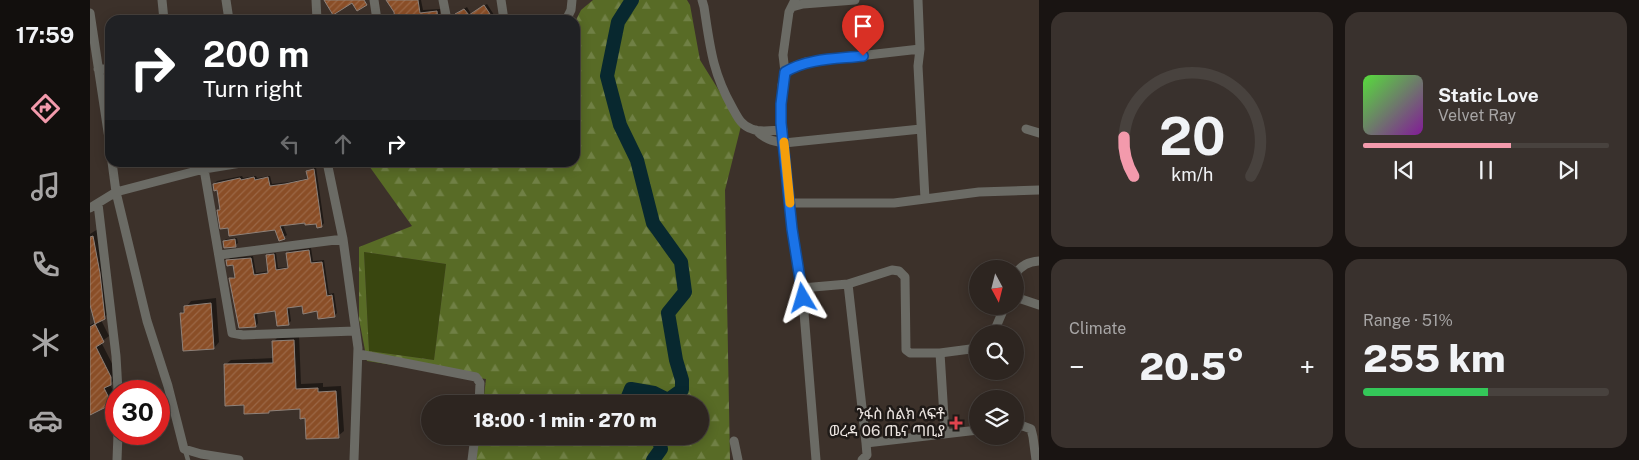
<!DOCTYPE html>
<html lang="en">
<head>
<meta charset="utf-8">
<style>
  :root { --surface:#2d2520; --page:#39312d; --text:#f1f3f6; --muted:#a7a5a5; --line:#48423e; --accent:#f39aac }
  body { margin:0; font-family:"Public Sans","Noto Sans Ethiopic",sans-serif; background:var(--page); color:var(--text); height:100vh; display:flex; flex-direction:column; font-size:19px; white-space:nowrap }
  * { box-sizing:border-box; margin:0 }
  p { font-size:16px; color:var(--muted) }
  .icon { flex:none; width:28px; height:28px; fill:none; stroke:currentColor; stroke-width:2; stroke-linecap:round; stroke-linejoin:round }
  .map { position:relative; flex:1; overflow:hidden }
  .panel { display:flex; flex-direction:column; gap:12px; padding:12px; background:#191412; width:600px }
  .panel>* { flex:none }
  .guide { position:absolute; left:15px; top:15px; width:475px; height:152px; border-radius:15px; box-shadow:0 2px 12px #0003,0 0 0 1px var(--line); background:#202124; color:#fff; overflow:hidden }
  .needle { width:32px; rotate:173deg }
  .fabs { position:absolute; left:879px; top:260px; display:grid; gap:10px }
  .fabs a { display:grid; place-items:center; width:55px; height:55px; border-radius:50%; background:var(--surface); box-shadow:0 2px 12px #0003,0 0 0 1px var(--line); font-size:25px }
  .speed { position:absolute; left:15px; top:380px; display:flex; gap:10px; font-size:25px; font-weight:700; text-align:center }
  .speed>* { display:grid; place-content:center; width:65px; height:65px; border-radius:50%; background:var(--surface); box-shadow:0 2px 12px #0003,0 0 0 1px var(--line); line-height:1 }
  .speed .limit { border:8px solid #d22; background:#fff; color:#111 }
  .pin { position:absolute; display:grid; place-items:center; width:42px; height:42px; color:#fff; margin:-51px -21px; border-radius:50% 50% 50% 0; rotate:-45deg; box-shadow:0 0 5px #0007 }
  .pin .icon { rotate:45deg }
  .me { position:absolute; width:55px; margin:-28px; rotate:353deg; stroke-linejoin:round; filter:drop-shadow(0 0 4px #0008) }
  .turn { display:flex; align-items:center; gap:18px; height:105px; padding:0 15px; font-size:22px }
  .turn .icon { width:65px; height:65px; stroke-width:2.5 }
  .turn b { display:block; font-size:35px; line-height:42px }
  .lanes { display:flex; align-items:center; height:48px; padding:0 15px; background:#0003; justify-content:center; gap:25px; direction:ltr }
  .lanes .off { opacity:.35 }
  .big { font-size:38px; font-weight:800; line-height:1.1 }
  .panel .card { flex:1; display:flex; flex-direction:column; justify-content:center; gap:8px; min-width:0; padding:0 18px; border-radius:15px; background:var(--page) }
  .panel .dial { align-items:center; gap:0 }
  .dial svg { height:130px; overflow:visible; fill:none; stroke:var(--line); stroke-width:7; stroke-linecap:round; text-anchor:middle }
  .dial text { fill:var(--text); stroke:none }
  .song { display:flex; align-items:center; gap:15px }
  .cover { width:60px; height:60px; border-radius:8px; background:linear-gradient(135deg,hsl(110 70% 55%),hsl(290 70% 35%)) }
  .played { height:5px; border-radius:2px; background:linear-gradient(90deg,var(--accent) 60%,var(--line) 60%) }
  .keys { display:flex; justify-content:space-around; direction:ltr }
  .heat { display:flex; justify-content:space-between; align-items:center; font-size:28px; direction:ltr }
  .charge { height:8px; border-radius:4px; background:linear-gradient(90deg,#34c759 51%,var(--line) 0) }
  .panel .tiles { flex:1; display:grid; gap:12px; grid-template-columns:repeat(2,1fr) }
  .trip { position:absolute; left:331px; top:395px; width:288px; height:50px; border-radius:25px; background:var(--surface); box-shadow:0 2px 12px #0003,0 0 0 1px var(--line); font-weight:800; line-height:50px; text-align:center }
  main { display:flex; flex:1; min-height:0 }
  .tabs { display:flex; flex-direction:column; width:90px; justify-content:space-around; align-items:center; background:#120f0d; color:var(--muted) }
  .tabs .icon { width:35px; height:35px }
  .tabs .active { color:var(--accent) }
  .tabs b { font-size:22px; color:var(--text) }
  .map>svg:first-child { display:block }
  .green { fill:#39460f }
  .forest { fill:url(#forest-firs); fill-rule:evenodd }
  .shadow { fill:#0007 }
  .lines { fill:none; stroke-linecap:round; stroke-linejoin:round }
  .river { stroke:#08282f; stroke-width:14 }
  .building { fill:url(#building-hatch); stroke:#8e8179 }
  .lane { stroke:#6b6b65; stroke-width:4.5 }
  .street { stroke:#6b6b65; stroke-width:9 }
  .route-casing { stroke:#114b97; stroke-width:12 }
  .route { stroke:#1a73e8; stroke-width:9 }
  .slow { stroke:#f59e0b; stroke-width:9 }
  .health-dot { fill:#e0444e; stroke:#1f1a17; stroke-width:2 }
  .labels { text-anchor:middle; stroke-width:5; stroke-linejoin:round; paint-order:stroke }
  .poi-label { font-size:15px; fill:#ebe4e0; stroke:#1f1a17; text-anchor:end }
</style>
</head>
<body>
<main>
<nav class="tabs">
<b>17:59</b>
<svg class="icon active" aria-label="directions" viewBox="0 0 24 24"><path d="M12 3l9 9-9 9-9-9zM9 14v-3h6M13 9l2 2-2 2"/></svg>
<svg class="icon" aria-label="music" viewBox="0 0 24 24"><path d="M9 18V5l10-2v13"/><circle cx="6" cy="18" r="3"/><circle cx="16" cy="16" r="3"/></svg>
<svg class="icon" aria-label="phone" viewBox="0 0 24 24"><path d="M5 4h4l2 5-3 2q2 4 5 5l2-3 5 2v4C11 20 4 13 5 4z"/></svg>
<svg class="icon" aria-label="climate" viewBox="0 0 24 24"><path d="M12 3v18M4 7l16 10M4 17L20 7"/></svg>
<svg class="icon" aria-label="car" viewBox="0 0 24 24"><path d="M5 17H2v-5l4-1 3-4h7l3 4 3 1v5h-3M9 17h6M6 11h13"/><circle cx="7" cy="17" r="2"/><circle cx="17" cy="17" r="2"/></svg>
</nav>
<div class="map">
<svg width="949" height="460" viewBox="0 0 949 460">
  <defs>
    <pattern id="forest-firs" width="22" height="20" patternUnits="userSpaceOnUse" patternTransform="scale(1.25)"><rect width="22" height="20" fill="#586b26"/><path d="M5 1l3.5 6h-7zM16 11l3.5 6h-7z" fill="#708045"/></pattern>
    <pattern id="building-hatch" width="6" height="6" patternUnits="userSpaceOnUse" patternTransform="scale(1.25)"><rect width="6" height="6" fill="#8a4e27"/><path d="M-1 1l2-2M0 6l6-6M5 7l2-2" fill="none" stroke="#9b6746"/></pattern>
  </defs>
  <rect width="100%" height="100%" fill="#3c312a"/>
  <!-- green -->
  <path class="green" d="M274,252L356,264L344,360L279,351Z"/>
  <!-- forest -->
  <path class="forest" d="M503,0H597L600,5L610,60L651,126L635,190L640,460H386L389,436H610V404H393L396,379L277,361L269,319V247L322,226L277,163L485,162V22L491,10ZM274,252L356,264L344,360L279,351Z"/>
  <!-- shadow -->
  <path class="shadow" d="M298,0H331L333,10L350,9V17L347,20H305L306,19L305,11Z
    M397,4L406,18L404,20H370L369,12L377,7L381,14Z
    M271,18V20H252Z
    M64,162H103L65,168Z
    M226,167L234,223L232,226H228L227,222L216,221L193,225L197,235L194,237L186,228L139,226L129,211L131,208L128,189L124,184L127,181L152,176L153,178L166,176L167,178L180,176L182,184L199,182L219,178L218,172Z
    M8,229L20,312L11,320L19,336L11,342L26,371V378L20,384L26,398L21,403L0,413V325L6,322L0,303V234Z
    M147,238L148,243L145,245L134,241L136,239Z
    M221,248L223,261L234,260L239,294L244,293L247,313L244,316L213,305L199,306L201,321L199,323L186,310L167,313L168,323L166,326L153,327L140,279L146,276L144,264L137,261L140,258L163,256L166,273L179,271L177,256L179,254L186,253L188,268L199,267L197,253L200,251Z
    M126,298L129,342L124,348L91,314L101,301Z
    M209,335L211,384L233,383V387L251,386L254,431L248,436L216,417L211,408L181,409L179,412L155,404L135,365L141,360L184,358L183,342L189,336Z"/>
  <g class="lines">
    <!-- river -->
    <path class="river" d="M535,404L541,389L564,393L578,400L592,390V380L586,360L578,313L595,292L591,262L563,223L547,160L530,125L517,76L528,22L542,0
      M563,460L571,449L568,436"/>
  </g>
  <!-- building -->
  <path class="building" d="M234,0H274L277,5L267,11L262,3L243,15Z
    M296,0H328L330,13L347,11L348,20H305L304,12Z
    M394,5L404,20H368L365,14L374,9L379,15Z
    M224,169L232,227L227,228L226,224L215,225V223L190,226L195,239L189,241L185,230L139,236L138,228L130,229L127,210H130L127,190L124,191L123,184L150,178L151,180L164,177L165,180L178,177L180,186L195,184L218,179L216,171Z
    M3,236L10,273L15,319L5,324L0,305V237Z
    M145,239L146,247L134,248L133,241Z
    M219,250L221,263L232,262L237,296L242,295L245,317L228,319L227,311L213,314L212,306L197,308L199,325L187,326L185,311L164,314L166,327L149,328L139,278H145L143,265L137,266L136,260L161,258L164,275L178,273L176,255L184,254L186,270L198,268L196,253Z
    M121,303L124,349L93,351L90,313H94V306Z
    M5,324L14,342L6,347L21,377V385L14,388L22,404L0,415V327Z
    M204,340L206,389L228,388V392L246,391L249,438L216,439L215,418L210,419V409L179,411V413L154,414V405L135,406L134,364L183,363L182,341Z"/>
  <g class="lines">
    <!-- lane -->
    <path class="lane" d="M95,450L98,460"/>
    <!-- street -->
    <path class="street" d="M72,0L74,20
      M136,0L139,20
      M226,0L227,20
      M284,0L287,20
      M353,0L357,20
      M411,0L414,20
      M612,0L614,7C620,46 622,71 642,107C647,116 651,126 662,129C670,133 683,130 693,130
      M705,0L699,12L693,55L695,72L692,85L691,123L702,229L712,288
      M828,0L830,49L828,66L835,199
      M702,7L713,4L765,0
      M0,13L20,145
      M476,20L481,10L482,0
      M8,69H20
      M695,72L705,66L716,62L830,49
      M936,129L949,133
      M666,130C674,139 682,141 694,143L831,129
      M22,162L26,192L57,321L78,386L94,449L111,454L149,460
      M237,162L253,239L268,348L264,460
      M114,169L142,333L153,335L265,331
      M699,203H804L889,192L949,190
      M8,204L26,356L28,391
      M0,208L26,192L114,169L157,162
      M129,255L253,239
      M925,274C932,265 938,262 949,261
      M758,284L776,443L777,455L772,460
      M925,297L949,305
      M903,334L915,306
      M850,353L855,433
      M269,354L386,377L390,383L389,404
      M925,427L933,426L941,429L943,437L946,460
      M644,441L648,460
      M776,443L888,430
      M27,460L28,434
      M382,460L385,436
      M726,460L712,288L758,284L802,270L809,271L815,277L816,350L820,353H850L888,348"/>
  </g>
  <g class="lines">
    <defs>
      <path id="route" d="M713,298L702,229L691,123V104L695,72C718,58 747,59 773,56"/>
    </defs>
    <!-- route casing -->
    <use href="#route" class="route-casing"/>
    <!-- route -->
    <use href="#route" class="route"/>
    <!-- slow -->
    <path class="slow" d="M694,142L700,203"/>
  </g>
  <!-- markers -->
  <path class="health-dot" d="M863.5 415.5h5v5h5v5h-5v5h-5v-5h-5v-5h5z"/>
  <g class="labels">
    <!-- poi labels -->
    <g class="poi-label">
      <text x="855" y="419">ንፋስ ስልክ ላፍቶ<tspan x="855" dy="17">ወረዳ 06 ጤና ጣቢያ</tspan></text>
    </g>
  </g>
</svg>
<div class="fabs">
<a><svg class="needle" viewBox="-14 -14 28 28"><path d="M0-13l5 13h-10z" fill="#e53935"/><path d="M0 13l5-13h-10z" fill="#a7a5a5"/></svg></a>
<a><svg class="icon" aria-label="search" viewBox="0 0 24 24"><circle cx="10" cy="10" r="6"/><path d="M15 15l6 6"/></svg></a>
<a><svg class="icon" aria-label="layers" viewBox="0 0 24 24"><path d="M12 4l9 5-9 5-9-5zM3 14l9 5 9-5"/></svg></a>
</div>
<div class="speed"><div class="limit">30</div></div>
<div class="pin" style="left:773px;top:56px;background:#d93025"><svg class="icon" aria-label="arrive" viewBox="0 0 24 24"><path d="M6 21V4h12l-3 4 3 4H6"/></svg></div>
<svg class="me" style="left:713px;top:298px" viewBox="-20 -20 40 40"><path d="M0-17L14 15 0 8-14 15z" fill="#1a73e8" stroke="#fff" stroke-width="4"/></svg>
<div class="trip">18:00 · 1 min · 270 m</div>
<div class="guide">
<div class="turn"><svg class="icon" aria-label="right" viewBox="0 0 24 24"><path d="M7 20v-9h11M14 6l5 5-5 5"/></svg><div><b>200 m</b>Turn right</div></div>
<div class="lanes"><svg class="icon off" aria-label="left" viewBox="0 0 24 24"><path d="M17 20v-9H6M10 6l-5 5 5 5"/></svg><svg class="icon off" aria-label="ahead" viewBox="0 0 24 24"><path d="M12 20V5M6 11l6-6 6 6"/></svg><svg class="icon" aria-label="right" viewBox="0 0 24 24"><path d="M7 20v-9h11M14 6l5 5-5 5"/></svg></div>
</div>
</div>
<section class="panel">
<div class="tiles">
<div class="card dial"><svg viewBox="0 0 100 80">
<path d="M14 69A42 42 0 1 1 86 69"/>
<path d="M14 69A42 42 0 0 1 8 45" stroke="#f39aac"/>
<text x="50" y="56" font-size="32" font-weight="700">20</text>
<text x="50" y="72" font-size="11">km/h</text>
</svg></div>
<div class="card">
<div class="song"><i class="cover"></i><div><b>Static Love</b><p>Velvet Ray</p></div></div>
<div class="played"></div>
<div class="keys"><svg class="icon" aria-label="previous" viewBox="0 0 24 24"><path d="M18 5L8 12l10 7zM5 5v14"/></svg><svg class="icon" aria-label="pause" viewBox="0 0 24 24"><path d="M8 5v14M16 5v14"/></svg><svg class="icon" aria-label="next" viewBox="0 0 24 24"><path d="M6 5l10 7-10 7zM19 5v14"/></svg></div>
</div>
<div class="card"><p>Climate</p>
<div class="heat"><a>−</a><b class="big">20.5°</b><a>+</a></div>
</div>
<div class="card"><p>Range · 51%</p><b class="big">255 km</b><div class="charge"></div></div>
</div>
</section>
</main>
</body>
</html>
